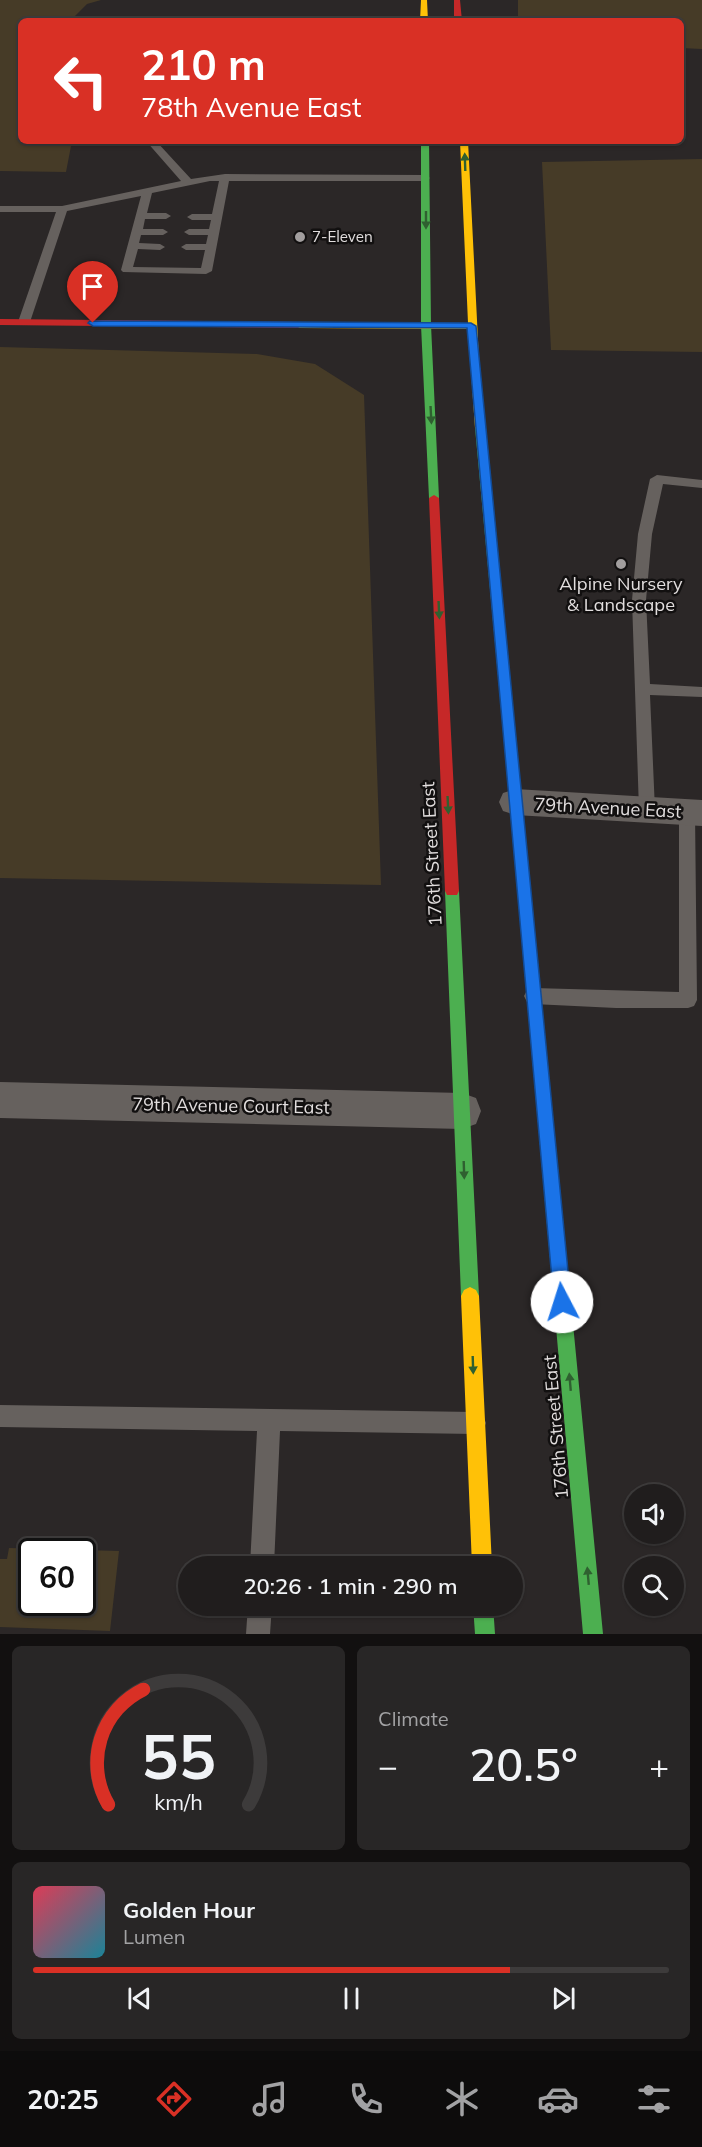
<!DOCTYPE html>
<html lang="en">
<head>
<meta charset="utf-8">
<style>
  :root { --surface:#201d1d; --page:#282626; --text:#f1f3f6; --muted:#a2a2a4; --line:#3d3b3b; --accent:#d93025 }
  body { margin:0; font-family:Mulish,sans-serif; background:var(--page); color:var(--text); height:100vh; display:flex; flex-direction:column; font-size:22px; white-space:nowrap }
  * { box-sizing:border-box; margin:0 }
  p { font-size:20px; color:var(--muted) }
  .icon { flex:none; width:33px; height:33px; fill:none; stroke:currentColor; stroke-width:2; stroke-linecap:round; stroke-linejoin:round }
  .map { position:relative; height:1634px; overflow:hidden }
  .details { display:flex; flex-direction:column; gap:12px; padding:12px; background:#121010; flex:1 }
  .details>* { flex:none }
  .hud { position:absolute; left:18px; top:18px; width:666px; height:126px; border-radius:9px; box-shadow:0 2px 4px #0004,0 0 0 2px var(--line); background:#d93025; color:#fff; overflow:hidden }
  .tools { position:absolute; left:624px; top:1484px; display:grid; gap:12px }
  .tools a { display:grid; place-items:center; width:60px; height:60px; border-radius:50%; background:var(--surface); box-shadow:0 2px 4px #0004,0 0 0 2px var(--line); font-size:30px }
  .speed { position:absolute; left:18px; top:1538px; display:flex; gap:12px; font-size:30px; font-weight:700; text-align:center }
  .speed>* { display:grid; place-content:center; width:78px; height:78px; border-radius:50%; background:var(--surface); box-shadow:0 2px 4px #0004,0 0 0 2px var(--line); line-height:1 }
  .speed .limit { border:3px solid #111; border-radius:9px; background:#fff; color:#111 }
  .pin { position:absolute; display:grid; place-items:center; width:51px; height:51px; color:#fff; margin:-62px -26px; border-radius:50% 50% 50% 0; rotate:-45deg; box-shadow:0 0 6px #0007 }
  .pin .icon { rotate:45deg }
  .me { position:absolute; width:66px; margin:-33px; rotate:355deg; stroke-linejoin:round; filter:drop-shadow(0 0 4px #0008) }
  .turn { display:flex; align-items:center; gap:21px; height:126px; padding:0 24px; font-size:27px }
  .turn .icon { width:78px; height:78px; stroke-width:2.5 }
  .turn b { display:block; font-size:42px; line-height:51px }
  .big { font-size:45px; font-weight:600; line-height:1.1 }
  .details .card { flex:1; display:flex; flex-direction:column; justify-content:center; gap:9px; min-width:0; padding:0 21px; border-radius:9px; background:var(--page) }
  .details .dial { align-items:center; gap:0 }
  .dial svg { height:156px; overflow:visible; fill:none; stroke:var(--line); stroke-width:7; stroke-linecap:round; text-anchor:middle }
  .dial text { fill:var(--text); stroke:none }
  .song { display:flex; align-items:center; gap:18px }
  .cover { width:72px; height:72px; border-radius:9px; background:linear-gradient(135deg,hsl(350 70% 55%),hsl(190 70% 35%)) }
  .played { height:6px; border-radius:3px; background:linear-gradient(90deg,var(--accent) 75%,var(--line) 75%) }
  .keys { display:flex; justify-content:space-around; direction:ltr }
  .heat { display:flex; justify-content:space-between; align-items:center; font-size:33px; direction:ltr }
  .details .tiles { flex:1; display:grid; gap:12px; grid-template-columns:1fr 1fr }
  .card:last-child { grid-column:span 2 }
  .trip { position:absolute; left:178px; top:1556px; width:345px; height:60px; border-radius:30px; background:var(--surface); box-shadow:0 2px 4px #0004,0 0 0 2px var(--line); font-weight:600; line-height:60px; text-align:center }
  .tabs { display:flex; height:96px; justify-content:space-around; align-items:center; background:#0d0c0c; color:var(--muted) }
  .tabs .icon { width:42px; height:42px }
  .tabs .selected { color:var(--accent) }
  .tabs b { font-size:27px; color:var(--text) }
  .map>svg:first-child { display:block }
  .green { fill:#463b27; fill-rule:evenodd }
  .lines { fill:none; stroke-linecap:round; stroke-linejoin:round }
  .lane { fill:#66615e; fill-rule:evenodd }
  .street { fill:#66615e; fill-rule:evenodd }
  .fast { fill:#4caf50; fill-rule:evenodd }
  .slow { fill:#ffc107; fill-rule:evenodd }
  .jam { fill:#c62828; fill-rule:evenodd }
  .oneway { fill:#2f6030 }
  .route { fill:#1a73e8; stroke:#114b97; stroke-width:1.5 }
  .poi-dot { fill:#a29e9e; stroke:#121010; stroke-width:2 }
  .labels { text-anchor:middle; stroke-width:5; stroke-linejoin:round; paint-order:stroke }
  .far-poi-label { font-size:15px; fill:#e2dede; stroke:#121010; text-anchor:start }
  .poi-label { font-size:18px; fill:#e2dede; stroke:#121010 }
  .street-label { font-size:18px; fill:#e2dede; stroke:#121010 }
</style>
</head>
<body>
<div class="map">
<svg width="702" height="1634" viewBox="0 0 702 1634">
  <rect width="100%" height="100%" fill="#2b2727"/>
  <!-- green -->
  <path class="green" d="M0,0H101L87,4L70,21H21V141H72L66,172L0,171Z
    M518,0H702V49L681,48V21H518Z
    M702,159V352L551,350L542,162Z
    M0,347L257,354L315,364L364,395L381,885L0,878Z
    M9,1548L119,1551L110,1631L0,1627V1559H7ZM32,1551H82V1602H32Z"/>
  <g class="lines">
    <!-- lane -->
    <path class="lane" d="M146,141H156L191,179L225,174L425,175L430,178L425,181H229L212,271L206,274L123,272L121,270L141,196L67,211L30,322L28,324H20L18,322L56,212H0V206H62L181,181ZM210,181H219L212,214H192L187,217L192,220H211L209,229H189L184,232L189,235H208L206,244H186L181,247L186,250H205L201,268L133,267L138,249L160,250L165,247L160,244L139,243L141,235H163L168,232L163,229H143L145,219H166L171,216L166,213H147L152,193Z
      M657,475L702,480V488L663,484L652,534L646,600L650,684L702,687V697L650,695L655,810L653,814L647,816L641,814L639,810L632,600L638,534L650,479Z
      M687,806L693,807L695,812L697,1000L694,1006L688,1008H616L533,1004L527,1002L524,996L527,990L533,988L679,992V812L681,807Z
      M0,1405L475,1412L483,1415L486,1423L483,1431L475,1434L280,1431L274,1566H250L257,1431L0,1427Z
      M248,1605H272L270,1634H246Z"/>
    <!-- street -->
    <path class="street" d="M515,789L702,800V826L515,815L503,811L499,802L503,793Z
      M0,1082L462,1093L476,1098L481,1111L476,1124L462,1129L0,1118Z"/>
    <!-- fast -->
    <path class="fast" d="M421,141H429L431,325L439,498L434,501L429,498L421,325Z
      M480,425L485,428L516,740L510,745L504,740L475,428Z
      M452,885L457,887L459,891L479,1296L476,1302L470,1305L464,1302L461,1296L445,891L447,887Z
      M551,1171L557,1174L559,1179L603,1634H583L543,1179L545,1174Z
      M473,1605H493L495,1634H475Z"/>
    <!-- slow -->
    <path class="slow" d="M421,0H427L428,21H420Z
      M460,141H468L479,360L485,428L480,431L475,428L468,329L298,328L293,325L298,322L468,323Z
      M510,735L516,740L559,1179L557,1184L551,1187L545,1184L543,1179L504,740Z
      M470,1287L476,1290L479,1296L492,1566H472L461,1296L464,1290Z"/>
    <!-- jam -->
    <path class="jam" d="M454,0H460L462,21H454Z
      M0,319L298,322L303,325L298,328L0,325Z
      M434,495L439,498L459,891L457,895H447L445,891L429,498Z"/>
  </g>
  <!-- one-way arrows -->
  <defs><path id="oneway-solid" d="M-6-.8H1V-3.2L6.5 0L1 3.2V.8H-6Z" transform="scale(1.5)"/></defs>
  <g class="oneway">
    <use href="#oneway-solid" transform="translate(465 162) rotate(-92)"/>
    <use href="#oneway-solid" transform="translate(426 220) rotate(90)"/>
    <use href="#oneway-solid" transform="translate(431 415) rotate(87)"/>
    <use href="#oneway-solid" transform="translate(439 610) rotate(87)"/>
    <use href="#oneway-solid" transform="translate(448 805) rotate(87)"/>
    <use href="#oneway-solid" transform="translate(464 1170) rotate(88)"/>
    <use href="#oneway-solid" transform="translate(473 1365) rotate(88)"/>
    <use href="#oneway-solid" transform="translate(570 1382) rotate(-95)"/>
    <use href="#oneway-solid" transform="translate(588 1576) rotate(-95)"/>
  </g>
  <!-- route -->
  <path class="route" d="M90,321L471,323L476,326L571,1302L569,1309L562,1311L556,1309L554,1302L467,328L93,326L88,323Z"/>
  <!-- markers -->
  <g class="poi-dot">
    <circle cx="300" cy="237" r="6"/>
    <circle cx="621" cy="564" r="6"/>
  </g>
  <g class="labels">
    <!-- far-poi labels -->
    <g class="far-poi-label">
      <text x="312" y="242">7-Eleven</text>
    </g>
    <!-- poi labels -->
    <g class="poi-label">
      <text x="621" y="590">Alpine Nursery<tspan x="621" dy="21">&amp; Landscape</tspan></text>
    </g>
    <!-- street labels -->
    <g class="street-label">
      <text transform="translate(608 808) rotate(3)" y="6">79th Avenue East</text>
      <text transform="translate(432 854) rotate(-93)" y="6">176th Street East</text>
      <text transform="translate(231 1106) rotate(1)" y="6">79th Avenue Court East</text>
      <text transform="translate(556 1427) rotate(-95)" y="6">176th Street East</text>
    </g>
  </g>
</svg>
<div class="tools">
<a><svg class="icon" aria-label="sound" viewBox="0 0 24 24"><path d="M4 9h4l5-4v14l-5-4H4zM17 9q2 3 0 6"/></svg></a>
<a><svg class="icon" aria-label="search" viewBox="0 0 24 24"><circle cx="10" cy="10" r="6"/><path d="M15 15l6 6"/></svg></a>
</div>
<div class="speed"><div class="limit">60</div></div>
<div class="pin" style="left:93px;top:323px;background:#d93025"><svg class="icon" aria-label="arrive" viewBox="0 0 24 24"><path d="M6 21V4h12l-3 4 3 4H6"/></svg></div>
<svg class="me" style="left:562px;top:1302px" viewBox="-20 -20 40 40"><circle r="19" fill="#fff"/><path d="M0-13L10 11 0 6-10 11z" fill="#1a73e8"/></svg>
<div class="trip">20:26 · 1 min · 290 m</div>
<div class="hud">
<div class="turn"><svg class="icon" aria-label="left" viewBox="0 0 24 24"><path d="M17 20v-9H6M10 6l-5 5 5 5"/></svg><div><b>210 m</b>78th Avenue East</div></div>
</div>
</div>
<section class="details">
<div class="tiles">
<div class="card dial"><svg viewBox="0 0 100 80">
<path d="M14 69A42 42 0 1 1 86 69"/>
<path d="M14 69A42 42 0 0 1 32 10" stroke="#d93025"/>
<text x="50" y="56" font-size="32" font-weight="700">55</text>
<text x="50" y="72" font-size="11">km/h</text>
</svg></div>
<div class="card"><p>Climate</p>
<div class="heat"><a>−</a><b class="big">20.5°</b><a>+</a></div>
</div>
<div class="card">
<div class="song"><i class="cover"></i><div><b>Golden Hour</b><p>Lumen</p></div></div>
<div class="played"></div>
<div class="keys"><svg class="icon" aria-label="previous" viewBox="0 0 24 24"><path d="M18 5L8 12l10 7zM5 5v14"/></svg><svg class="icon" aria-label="pause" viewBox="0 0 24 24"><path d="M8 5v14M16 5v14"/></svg><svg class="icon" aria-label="next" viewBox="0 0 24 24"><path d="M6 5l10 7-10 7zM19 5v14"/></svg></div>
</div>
</div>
</section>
<nav class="tabs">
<b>20:25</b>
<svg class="icon selected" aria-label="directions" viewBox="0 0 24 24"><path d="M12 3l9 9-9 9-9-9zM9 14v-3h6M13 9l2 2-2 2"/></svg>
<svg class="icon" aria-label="music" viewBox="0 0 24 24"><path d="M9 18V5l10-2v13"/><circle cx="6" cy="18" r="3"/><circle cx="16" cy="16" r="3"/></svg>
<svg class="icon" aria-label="phone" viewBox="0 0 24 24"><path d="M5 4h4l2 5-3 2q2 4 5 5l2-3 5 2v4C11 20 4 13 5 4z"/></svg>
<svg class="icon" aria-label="climate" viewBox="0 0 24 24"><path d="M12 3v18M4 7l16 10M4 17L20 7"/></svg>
<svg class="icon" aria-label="car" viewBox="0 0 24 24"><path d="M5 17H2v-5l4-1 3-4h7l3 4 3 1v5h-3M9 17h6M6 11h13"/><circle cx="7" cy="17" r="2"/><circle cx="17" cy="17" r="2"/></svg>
<svg class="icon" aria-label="filters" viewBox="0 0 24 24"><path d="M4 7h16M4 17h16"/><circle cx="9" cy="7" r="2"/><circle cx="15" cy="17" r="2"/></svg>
</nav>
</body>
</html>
